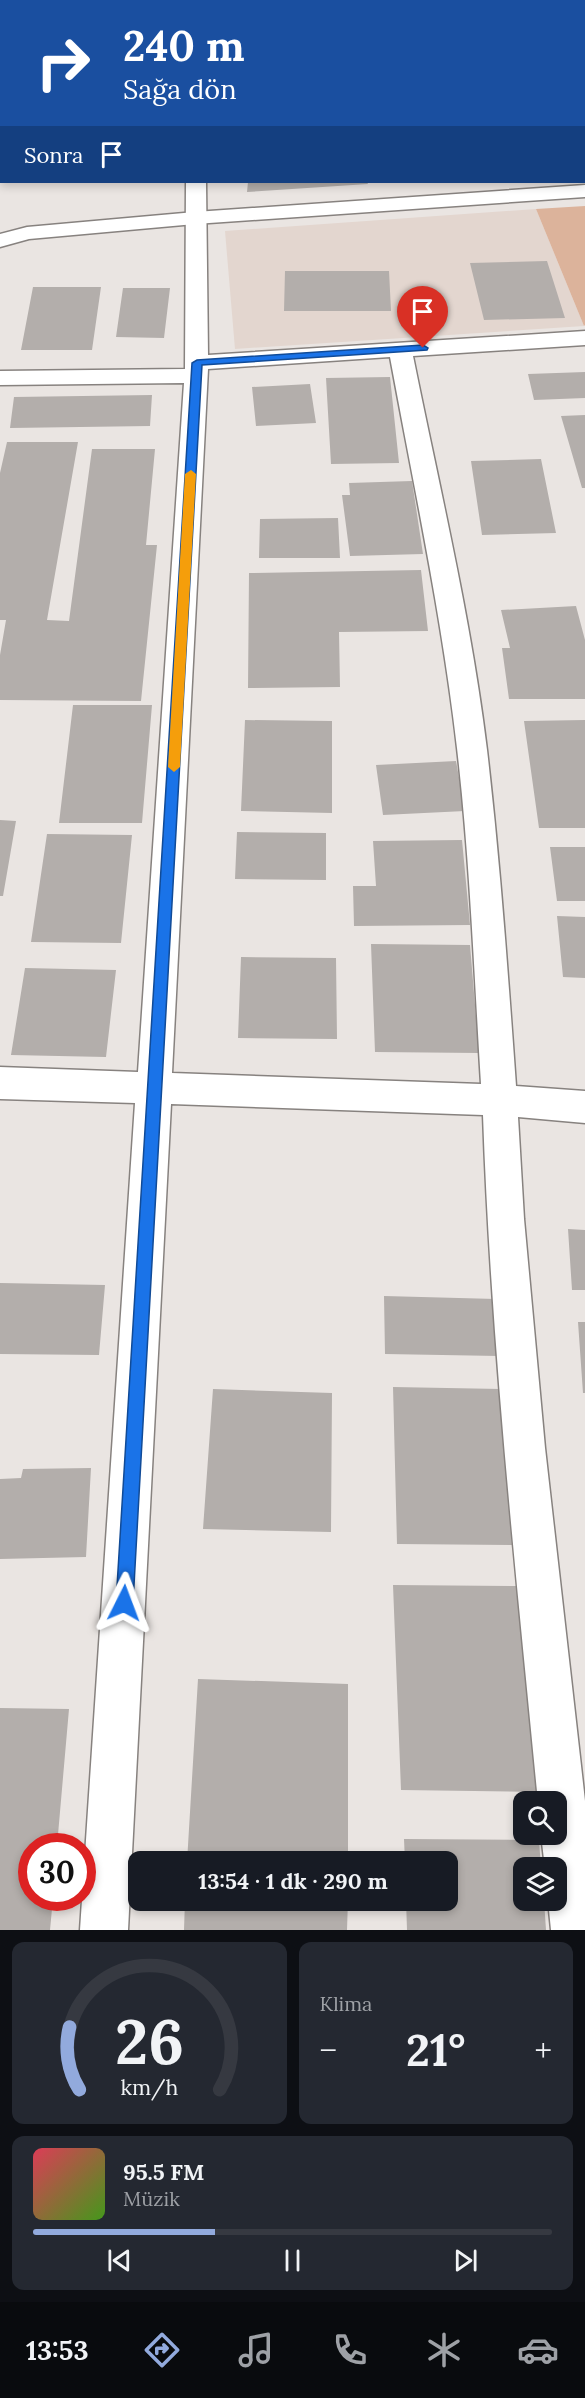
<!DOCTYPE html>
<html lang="tr">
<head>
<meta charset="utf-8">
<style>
  :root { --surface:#171b24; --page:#242831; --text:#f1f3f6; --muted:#9ea1a6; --line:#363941; --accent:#92aadd }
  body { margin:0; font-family:Lora,serif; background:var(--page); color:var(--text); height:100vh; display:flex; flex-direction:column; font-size:22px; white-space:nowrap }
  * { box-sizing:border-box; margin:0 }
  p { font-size:20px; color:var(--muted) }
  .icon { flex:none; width:33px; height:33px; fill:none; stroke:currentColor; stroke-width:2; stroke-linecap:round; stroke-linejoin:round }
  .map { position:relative; height:1930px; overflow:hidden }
  .side { display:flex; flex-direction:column; gap:12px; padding:12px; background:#0d0f14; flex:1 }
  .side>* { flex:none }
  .top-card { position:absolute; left:0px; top:0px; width:585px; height:183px; box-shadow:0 3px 9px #0003; background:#1a4fa0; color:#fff; overflow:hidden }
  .fabs { position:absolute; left:513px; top:1791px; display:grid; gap:12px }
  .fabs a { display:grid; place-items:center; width:54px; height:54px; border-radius:12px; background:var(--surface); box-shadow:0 3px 9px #0003; font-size:30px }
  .speed { position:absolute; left:18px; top:1833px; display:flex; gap:12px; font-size:30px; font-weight:700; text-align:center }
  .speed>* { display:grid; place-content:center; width:78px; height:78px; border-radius:50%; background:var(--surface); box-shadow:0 3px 9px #0003; line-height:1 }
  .speed .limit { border:9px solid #d22; background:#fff; color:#111 }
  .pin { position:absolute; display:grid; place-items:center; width:51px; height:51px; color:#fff; margin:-62px -26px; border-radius:50% 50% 50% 0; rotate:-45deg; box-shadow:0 0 6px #0007 }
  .pin .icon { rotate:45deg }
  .me { position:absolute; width:66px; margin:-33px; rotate:3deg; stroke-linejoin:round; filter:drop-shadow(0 0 4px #0008) }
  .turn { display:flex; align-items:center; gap:21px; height:126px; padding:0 24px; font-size:27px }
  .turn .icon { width:78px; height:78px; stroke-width:2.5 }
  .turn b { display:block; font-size:42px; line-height:51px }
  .then { display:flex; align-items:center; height:57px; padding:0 24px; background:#0003; gap:12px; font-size:22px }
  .big { font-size:45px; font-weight:800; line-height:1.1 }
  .side .tile { flex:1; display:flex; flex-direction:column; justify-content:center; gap:9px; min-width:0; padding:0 21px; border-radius:12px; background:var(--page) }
  .side .dial { align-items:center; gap:0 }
  .dial svg { height:156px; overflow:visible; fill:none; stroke:var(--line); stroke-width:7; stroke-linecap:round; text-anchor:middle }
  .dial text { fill:var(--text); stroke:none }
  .song { display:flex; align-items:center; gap:18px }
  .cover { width:72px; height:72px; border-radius:9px; background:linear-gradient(135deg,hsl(350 70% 55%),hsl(100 70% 35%)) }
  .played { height:6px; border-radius:3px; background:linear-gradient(90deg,var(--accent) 35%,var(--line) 35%) }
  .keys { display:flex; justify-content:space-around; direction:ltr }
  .heat { display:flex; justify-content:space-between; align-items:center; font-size:33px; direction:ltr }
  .side .tiles { flex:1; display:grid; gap:12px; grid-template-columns:1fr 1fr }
  .tile:last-child { grid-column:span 2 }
  .trip { position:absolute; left:128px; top:1851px; width:330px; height:60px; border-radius:12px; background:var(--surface); box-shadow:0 3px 9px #0003; font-weight:800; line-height:60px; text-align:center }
  .tab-bar { display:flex; height:96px; justify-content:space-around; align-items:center; background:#090b0e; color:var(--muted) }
  .tab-bar .icon { width:42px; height:42px }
  .tab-bar .current { color:var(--accent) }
  .tab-bar b { font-size:27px; color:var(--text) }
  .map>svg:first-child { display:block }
  .built { fill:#e3d6cf }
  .green { fill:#dcb39b }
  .building { fill:#b3aeab }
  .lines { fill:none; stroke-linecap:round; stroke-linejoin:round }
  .minor-casing { stroke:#87827f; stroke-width:3 }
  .secondary-casing { stroke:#87827f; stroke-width:3 }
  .trunk-casing { stroke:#87827f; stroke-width:3 }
  .minor { fill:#fff; fill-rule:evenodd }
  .secondary { fill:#fff; fill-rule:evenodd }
  .trunk { fill:#fff; fill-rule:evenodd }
  .route { fill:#1a73e8; stroke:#114b97; stroke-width:1.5 }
  .slow { fill:#f59e0b }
</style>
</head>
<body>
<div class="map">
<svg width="585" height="1930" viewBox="0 0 585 1930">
  <rect width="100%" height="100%" fill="#eae5e2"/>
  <!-- built -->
  <path class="built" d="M536,209L584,326L235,349L225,231Z"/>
  <!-- green -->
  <path class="green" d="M585,206V325L584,326L536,209Z"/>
  <!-- building -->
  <path class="building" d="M248,182H367L368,184L247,192Z
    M547,261L565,318L484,320L470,263Z
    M285,271H389L391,311H284Z
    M33,287H101L92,350H21Z
    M123,288H170L164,338L116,337Z
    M585,372V398L534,400L528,374Z
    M390,377L399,463L331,464L326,378Z
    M310,384L316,423L256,426L252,387Z
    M152,395L150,426L10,428L14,397Z
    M585,415V488H582L561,416Z
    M7,442H78L47,620L69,621L92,449H155L146,545H157L141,701L0,700V655L6,620H0V473Z
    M541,459L556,533L482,535L471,461Z
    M412,481L423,554L350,556L342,495H350L349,483Z
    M338,518L340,558H259L260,519Z
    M421,570L428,631L339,632L340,687L248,688L249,573Z
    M576,606L585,640V699H509L502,648H510L501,610Z
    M73,705H152L142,823H59Z
    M245,720L332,721V813L241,811Z
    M585,720V828H539L524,721Z
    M456,761L465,811L383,815L376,765Z
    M0,820L16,821L3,896H0Z
    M237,832L326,833V880L235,879Z
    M47,834L132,835L121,943L31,942Z
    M462,840L470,925L354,926L353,886H376L373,841Z
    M550,847H585V901H557Z
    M557,916L585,917V978L563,977Z
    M371,944L470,945L479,1053L375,1052Z
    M241,957L336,958L337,1039L238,1038Z
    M25,968L116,970L106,1057L11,1055Z
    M568,1229L585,1230V1290H572Z
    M0,1283L105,1285L99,1355L0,1354Z
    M384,1296L496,1299L499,1356L385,1354Z
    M578,1322H585V1393H583Z
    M393,1387L501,1389L512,1545L397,1544Z
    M213,1389L332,1393L331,1532L203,1529Z
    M91,1468L86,1557L0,1559V1479L21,1478L23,1469Z
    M393,1585L521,1586L539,1792L401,1790Z
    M198,1679L348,1684V1862H187Z
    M0,1708L69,1709L57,1846H32V1898H53L50,1930H0Z
    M404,1839L539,1840L541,1868H524V1900H544L546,1930H407L406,1900H447V1862H405Z
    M185,1900H348L347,1930H184Z"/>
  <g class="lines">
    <defs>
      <path id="minor" d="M196,0H214V2H196Z
        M393,0H411V2H393Z
        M585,78V90H584V79Z
        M186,182H206L208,355L585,331V345L413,356C439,486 471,618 487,750C500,861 508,974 516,1086L585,1091V1123L518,1117L524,1219L545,1448L585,1801V1930H551L548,1900H556V1868H545L541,1834H556V1802H538C516,1573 491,1345 483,1115L171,1104L128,1930H80L135,1103L0,1099V1067L138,1072L184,383L0,385V371L185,369ZM390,357C414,487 442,617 457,748C470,859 474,972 481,1084L172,1073L208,369Z"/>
      <path id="secondary" d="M585,185V197L195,224L29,239L0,247V234L27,227L195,212Z"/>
      <path id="trunk" d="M1,0H19L2,2V4Z
        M0,31H2L0,48Z"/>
    </defs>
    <!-- minor casing -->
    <use href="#minor" class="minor-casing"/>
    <!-- secondary casing -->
    <use href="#secondary" class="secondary-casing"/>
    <!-- trunk casing -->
    <use href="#trunk" class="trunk-casing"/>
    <!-- minor -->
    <use href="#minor" class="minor"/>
    <!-- secondary -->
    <use href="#secondary" class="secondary"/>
    <!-- trunk -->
    <use href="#trunk" class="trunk"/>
  </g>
  <!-- route -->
  <path class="route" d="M423,345L428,348L427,350L202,365L133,1603L131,1609L124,1612L118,1609L116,1603L192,363L197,360Z"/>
  <!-- slow -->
  <path class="slow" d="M191,470L196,474L180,767L174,772L168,767L185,474Z"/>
</svg>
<div class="fabs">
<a><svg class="icon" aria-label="search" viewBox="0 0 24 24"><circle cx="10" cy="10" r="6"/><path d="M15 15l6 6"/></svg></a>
<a><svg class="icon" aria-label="layers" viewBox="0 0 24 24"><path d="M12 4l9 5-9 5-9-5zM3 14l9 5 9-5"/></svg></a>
</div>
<div class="speed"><div class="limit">30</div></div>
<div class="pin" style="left:423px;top:348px;background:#d93025"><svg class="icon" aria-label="arrive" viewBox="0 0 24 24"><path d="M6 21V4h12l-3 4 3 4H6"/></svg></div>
<svg class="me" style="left:124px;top:1603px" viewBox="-20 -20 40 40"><path d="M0-17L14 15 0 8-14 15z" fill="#1a73e8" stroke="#fff" stroke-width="4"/></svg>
<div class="trip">13:54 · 1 dk · 290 m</div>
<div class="top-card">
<div class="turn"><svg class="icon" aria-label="right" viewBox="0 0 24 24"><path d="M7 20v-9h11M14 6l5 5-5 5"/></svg><div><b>240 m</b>Sağa dön</div></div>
<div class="then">Sonra<svg class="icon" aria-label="arrive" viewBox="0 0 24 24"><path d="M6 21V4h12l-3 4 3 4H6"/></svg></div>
</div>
</div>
<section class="side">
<div class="tiles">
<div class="tile dial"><svg viewBox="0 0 100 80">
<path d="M14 69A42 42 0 1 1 86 69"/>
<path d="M14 69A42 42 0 0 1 9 37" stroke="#92aadd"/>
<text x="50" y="56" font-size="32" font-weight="700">26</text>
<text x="50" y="72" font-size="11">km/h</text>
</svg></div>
<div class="tile"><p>Klima</p>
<div class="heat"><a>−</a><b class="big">21°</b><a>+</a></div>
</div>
<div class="tile">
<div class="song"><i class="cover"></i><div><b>95.5 FM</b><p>Müzik</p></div></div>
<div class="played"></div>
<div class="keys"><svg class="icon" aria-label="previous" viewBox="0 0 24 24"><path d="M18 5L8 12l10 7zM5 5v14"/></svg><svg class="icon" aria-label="pause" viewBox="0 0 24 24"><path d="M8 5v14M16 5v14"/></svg><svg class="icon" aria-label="next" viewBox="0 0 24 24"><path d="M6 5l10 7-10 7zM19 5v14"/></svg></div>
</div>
</div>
</section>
<nav class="tab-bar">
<b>13:53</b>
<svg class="icon current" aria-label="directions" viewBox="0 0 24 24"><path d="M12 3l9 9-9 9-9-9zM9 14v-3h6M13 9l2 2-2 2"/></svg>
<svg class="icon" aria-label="music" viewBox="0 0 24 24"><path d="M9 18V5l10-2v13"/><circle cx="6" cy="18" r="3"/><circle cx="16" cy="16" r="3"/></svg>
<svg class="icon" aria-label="phone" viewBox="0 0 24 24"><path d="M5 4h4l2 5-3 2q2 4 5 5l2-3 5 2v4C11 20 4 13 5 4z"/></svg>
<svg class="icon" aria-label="climate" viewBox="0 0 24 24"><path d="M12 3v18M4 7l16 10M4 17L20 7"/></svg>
<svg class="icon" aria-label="car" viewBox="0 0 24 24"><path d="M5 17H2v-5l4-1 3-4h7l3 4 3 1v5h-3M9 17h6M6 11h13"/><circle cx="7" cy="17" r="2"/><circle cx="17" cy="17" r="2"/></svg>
</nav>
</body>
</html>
